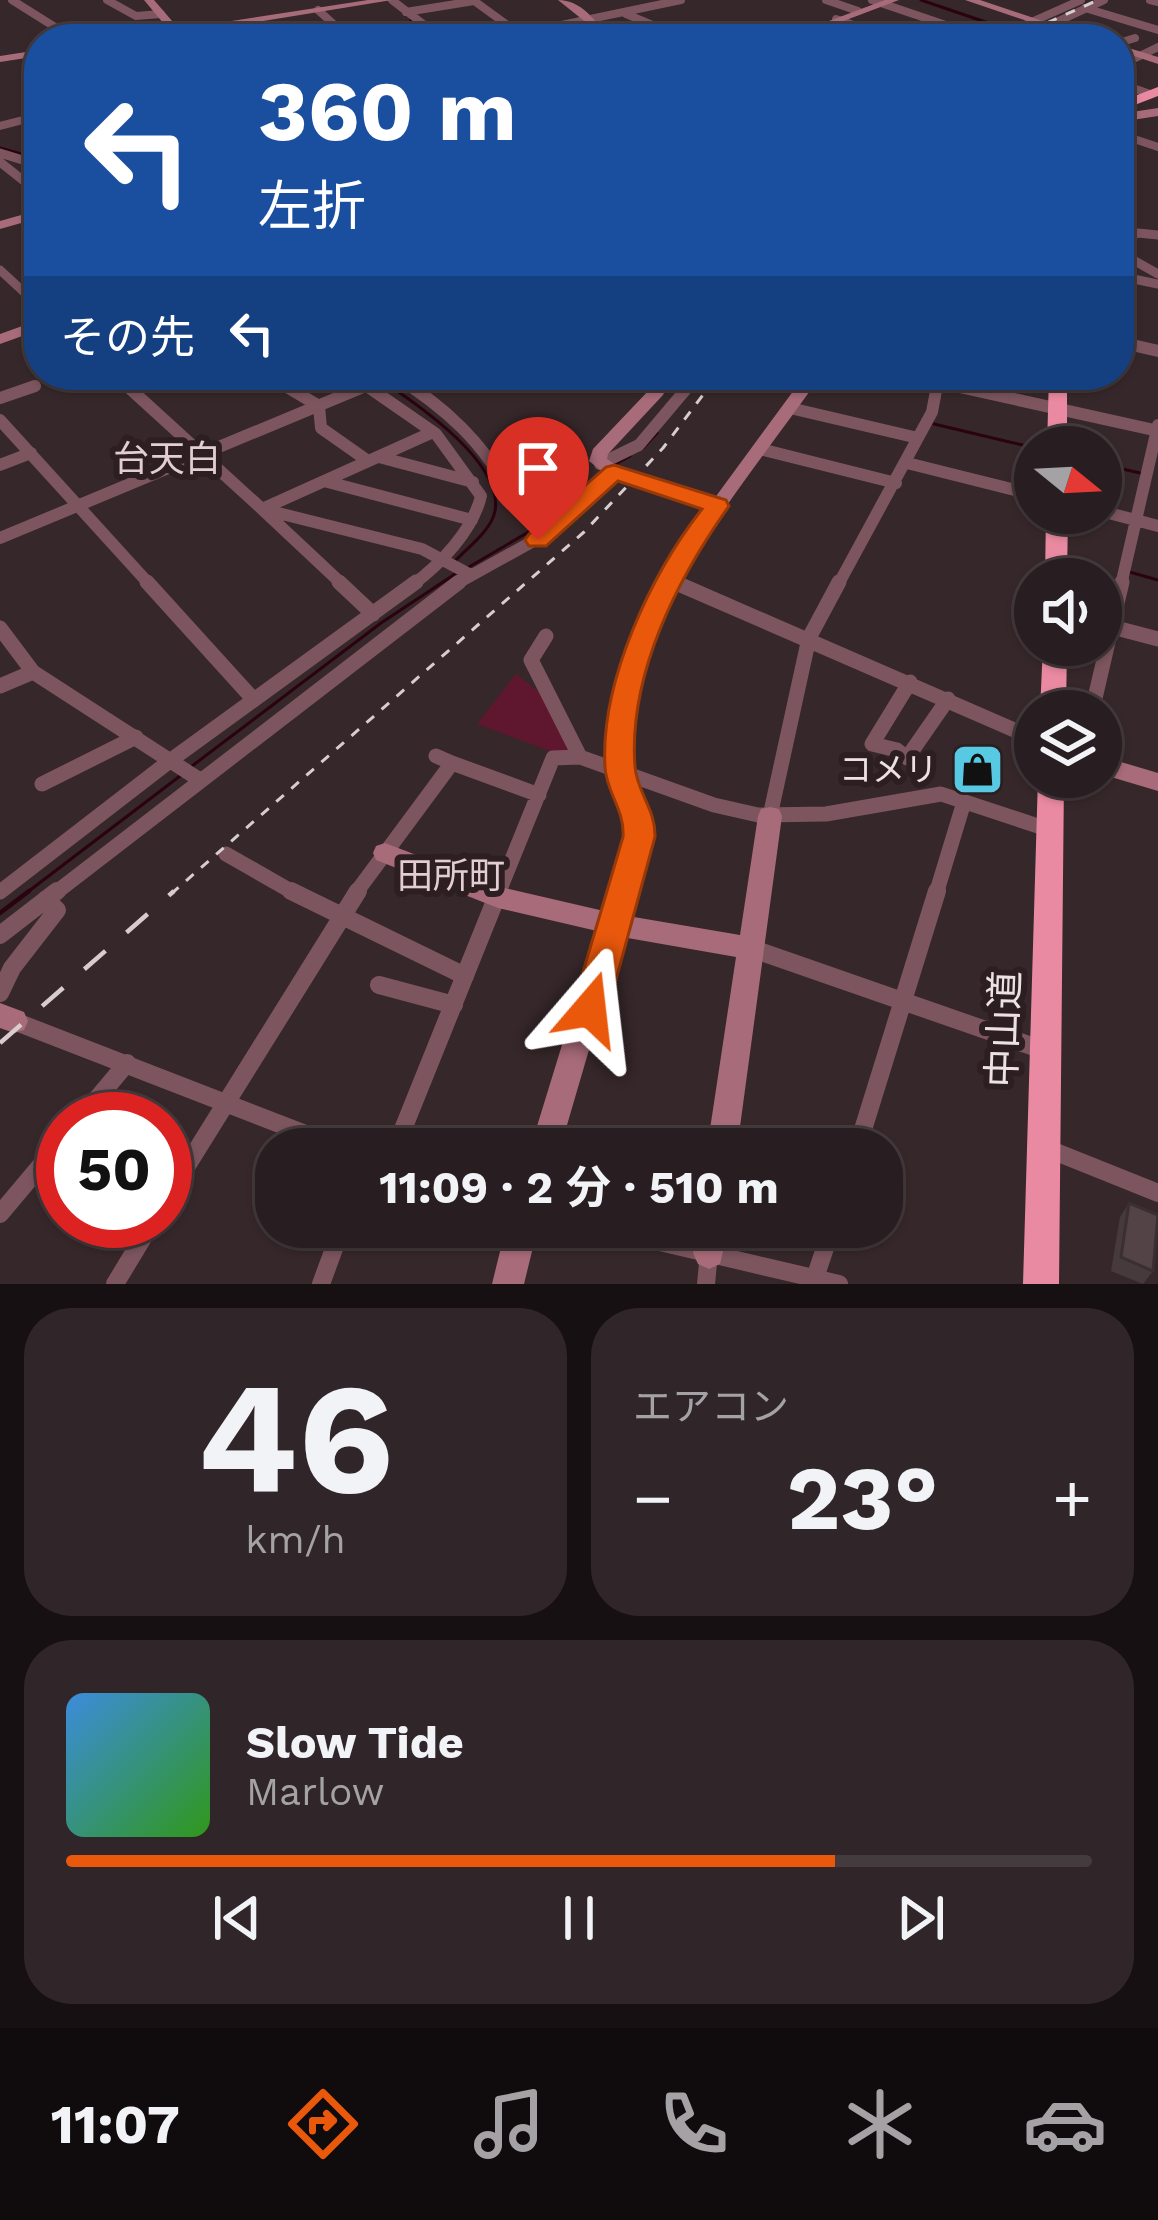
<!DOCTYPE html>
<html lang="ja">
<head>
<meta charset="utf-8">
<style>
  :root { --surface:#281d20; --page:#302629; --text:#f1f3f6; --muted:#a5a2a5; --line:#443b3e; --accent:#ea580c }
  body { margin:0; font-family:"Work Sans","Noto Sans JP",sans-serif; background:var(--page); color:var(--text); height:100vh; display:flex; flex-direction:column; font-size:45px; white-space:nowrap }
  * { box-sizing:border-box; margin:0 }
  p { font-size:39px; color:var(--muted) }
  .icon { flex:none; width:66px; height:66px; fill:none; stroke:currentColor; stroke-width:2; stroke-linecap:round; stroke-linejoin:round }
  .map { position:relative; height:1284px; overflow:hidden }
  .side { display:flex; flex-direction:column; gap:24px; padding:24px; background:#161012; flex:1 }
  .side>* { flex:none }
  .banner { position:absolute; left:24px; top:24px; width:1110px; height:366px; border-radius:48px; box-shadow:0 3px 9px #0004,0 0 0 3px var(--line); background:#1a4fa0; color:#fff; overflow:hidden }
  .needle { width:78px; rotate:108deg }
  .controls { position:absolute; left:1014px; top:426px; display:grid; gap:24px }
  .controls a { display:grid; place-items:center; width:108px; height:108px; border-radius:50%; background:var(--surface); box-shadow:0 3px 9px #0004,0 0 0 3px var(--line); font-size:60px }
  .speed { position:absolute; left:36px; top:1092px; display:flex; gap:24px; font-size:60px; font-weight:700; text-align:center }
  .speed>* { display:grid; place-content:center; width:156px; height:156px; border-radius:50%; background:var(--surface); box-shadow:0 3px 9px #0004,0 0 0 3px var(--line); line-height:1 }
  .speed .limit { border:18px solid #d22; background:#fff; color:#111 }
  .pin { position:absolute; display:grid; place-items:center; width:102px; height:102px; color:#fff; margin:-123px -51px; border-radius:50% 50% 50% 0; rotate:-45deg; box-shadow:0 0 12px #0007 }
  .pin .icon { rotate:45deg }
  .me { position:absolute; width:132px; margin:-66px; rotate:17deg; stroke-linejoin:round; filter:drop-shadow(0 0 9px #0008) }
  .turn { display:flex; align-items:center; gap:42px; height:252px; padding:0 36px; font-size:54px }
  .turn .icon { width:156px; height:156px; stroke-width:2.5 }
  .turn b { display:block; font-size:84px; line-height:102px }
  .then { display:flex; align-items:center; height:114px; padding:0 36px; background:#0003; gap:24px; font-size:45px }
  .big { font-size:90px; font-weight:700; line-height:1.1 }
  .side .card { flex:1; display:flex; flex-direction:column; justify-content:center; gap:18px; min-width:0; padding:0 42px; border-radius:48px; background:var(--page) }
  .side .dial { align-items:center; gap:0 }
  .dial b { font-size:156px; line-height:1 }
  .song { display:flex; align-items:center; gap:36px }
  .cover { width:144px; height:144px; border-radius:18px; background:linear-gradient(135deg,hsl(210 70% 55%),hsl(110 70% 35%)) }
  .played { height:12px; border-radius:6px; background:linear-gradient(90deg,var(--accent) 75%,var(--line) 75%) }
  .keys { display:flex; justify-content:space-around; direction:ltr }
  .heat { display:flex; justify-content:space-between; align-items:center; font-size:66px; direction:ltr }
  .side .tiles { flex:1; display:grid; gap:24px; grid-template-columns:1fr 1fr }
  .card:last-child { grid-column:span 2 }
  .trip { position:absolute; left:255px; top:1128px; width:648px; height:120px; border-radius:48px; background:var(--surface); box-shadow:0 3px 9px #0004,0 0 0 3px var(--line); font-weight:700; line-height:120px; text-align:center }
  .tabs { display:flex; height:192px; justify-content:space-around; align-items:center; background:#100c0d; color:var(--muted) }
  .tabs .icon { width:84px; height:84px }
  .tabs .selected { color:var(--accent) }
  .tabs b { font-size:54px; color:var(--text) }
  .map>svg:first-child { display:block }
  .green { fill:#5f172f }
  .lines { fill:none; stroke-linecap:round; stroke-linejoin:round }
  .stream-far1 { stroke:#2b0210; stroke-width:3 }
  .stream { stroke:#2b0210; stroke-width:4.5 }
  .street-far4 { stroke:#7c555e; stroke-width:8 }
  .street-far3 { stroke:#7c555e; stroke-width:9 }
  .street-far2 { stroke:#7c555e; stroke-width:12 }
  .street-far1 { stroke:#7c555e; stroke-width:15 }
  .street { stroke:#7c555e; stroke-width:18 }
  .secondary { fill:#a86b79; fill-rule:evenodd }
  .highway { fill:#e98aa2; fill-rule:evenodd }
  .rail-far1 { stroke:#d7cdcf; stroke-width:3; stroke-dasharray:10 10; stroke-linecap:butt }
  .rail { stroke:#d7cdcf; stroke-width:4.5; stroke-dasharray:28 28; stroke-linecap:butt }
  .wall { fill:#473a3c }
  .building { fill:#534346; stroke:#3a2f31; stroke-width:3 }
  .route { fill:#ea580c; stroke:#983908; stroke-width:3 }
  .labels { text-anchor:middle; stroke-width:12; stroke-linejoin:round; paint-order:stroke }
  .poi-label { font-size:33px; fill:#ece2e4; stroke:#2c1e21; text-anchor:end }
  .neighbourhood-label { font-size:36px; fill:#e2ced2; stroke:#2c1e21 }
  .near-street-label { font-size:39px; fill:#ece2e4; stroke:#2c1e21 }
</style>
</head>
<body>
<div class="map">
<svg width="1158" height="1284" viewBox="0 0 1158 1284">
  <rect width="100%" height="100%" fill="#36272a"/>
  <!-- green -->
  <path class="green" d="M516,674L542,694L571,749L555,753L477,724Z"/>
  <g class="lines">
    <!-- stream-far1 -->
    <path class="stream-far1" d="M921,0L1006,29
      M411,20L424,31L425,39
      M0,148L39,159
      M373,375C409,398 504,461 495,511C491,531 467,548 454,562
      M934,424L1035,448
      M643,448L657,433
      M1101,464L1140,473
      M612,466L630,456
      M469,567L554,517L597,476
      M1126,571L1158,580
      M192,766L381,623L455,574
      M25,894L180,776"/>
    <!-- stream -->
    <path class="stream" d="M0,913L29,891"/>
    <!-- street-far4 -->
    <path class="street-far4" d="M12,0L74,39
      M107,0L136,16L161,14
      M392,0L427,27L433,39
      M473,0L521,35
      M826,0L858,11
      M872,0L987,39
      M1150,0L1158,2
      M1085,8L1158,30
      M318,10L350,39
      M406,12L474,1
      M626,14L686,39
      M836,19L894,39
      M494,39L681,0
      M644,39L669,32
      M993,39L1081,0
      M1020,39L1104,0
      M1119,43L1135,38
      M1119,66L1158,47
      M1119,83L1150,94
      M0,126L39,116
      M1119,134L1158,147"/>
    <!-- street-far3 -->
    <path class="street-far3" d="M0,153L39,165
      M0,162L39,193
      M1119,241L1138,233L1158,235
      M1119,252L1158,274
      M0,270L39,306
      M1119,276L1158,284"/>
    <!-- street-far2 -->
    <path class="street-far2" d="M1119,342L1158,351
      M115,375L262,509L422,549L471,575
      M267,375L319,406L321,428L368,461
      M351,375L436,434L481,496C473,530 440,565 412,585
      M393,375C444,406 486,444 512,498
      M937,382L1158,431
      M0,398L35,386
      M790,408L918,438
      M0,420L150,585
      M760,449L896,483
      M379,457L473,482
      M907,463L1035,495
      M600,464L639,445L698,375
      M0,465L31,453
      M324,481L472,520
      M1101,511L1158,526
      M0,538L368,385
      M669,580L681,585
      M343,585L262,509L433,432
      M454,585L546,534L614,472
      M838,585L932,412L939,375
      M1121,585L1158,425"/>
    <!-- street-far1 -->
    <path class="street-far1" d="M147,582L254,700
      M339,582L373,614
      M674,582L1035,739
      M1101,624L1158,639
      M0,628L33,672L200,780
      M546,636L531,660L580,757L714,805L758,815L826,814L941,794L1050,830
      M910,682L872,744L897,750L907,758L948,699
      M0,686L33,672
      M1092,711L1122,582
      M452,763L539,795
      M42,784L136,737
      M770,816L809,638L839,582
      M226,854L296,894
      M0,892L171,760L416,582
      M54,894L459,582
      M355,894L452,763L436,756
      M498,894L553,758L580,757
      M936,894L964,802"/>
    <!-- street -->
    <path class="street" d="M291,891L465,976
      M0,935L57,891
      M753,949L1043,1050
      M379,985L454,1005
      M0,993L12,968L57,910L46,899
      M14,1021L344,1149
      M80,1119L127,1063
      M1046,1148L1158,1193
      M395,1149L499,891
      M857,1149L937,891
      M165,1201L358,891
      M0,1214L63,1139
      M596,1227L839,1284
      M815,1278L832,1227
      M115,1284L153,1221
      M321,1284L342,1227
      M706,1284L709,1253"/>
    <!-- secondary -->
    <path class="secondary" d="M144,0H154L179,29L368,0H392L183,34L187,39H176L174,35L125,39L169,30Z
      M558,0C581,0 597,21 608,39H598L588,24Z
      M885,0H899L796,39H781Z
      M965,0H980L1096,39H1080Z
      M1119,45L1158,57V64L1119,51Z
      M39,50V56L0,62V56Z
      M1158,108V116L1119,122V114Z
      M39,210V218L0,229V221Z
      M39,320V330L0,344V334Z
      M657,375H673L663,395L608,454L607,459L620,468L714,499L805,375H821C766,455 699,531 661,622C646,659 639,699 634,738C628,780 646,791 651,827C654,850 635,893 628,916L740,935L758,816L761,809L770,807L779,809L782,816L737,1149H707L736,957L622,937L560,1149H530L597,931L498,908L376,860L373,853L376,846L385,843L500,887L604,911C612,885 631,849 625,821C621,799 607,781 608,758C613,666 655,583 707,509L608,476L589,461L593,449L650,389Z
      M1101,756L1158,773V791L1101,774Z
      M0,1003L24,1012L28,1021L24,1030L14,1033L0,1028Z
      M506,1227H538L524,1284H492Z
      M697,1227H729L720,1264L709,1269L698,1264L693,1253Z"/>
    <!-- highway -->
    <path class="highway" d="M1158,87V96L1119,111V102Z
      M1049,375H1067V447H1047Z
      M1046,513H1068L1067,579H1045Z
      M1043,645H1067L1066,711H1040Z
      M1038,777H1064L1059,1284H1023Z"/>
    <!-- rail-far1 -->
    <path class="rail-far1" d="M1011,39L1098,0
      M171,894L584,532L663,448L718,375"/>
    <!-- rail -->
    <path class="rail" d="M0,1043L174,891"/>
  </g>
  <!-- wall -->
  <path class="wall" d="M1129,1203L1153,1271L1143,1284L1111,1271L1120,1217Z"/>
  <!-- building -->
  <path class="building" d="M1129,1203L1158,1215L1153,1271L1121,1257Z"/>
  <!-- route -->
  <path class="route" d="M614,465L726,500L729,506C678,578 628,674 635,767C637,792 656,810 655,837L608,1009L603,1020L590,1025L577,1020L572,1009L623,837C625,810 606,792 605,767C600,682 651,574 702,509L618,481L546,546H529L525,540L529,534L606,467Z"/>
  <!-- icons -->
  <defs>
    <symbol id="shop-square" viewBox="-11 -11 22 22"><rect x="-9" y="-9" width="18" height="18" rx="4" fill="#57c9e2" stroke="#2c1e21"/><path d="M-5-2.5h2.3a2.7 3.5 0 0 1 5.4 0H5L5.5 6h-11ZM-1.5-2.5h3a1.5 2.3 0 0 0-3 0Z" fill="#111"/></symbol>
  </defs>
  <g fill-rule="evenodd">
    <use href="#shop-square" x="948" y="740" width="59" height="59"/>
  </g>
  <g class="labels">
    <!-- poi labels -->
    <g class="poi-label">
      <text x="938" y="781">コメリ</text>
    </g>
    <!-- neighbourhood labels -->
    <g class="neighbourhood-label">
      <text x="167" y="471">台天白</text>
      <text x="451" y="888">田所町</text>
    </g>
    <!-- near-street labels -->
    <g class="near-street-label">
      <text transform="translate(1003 1029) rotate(-88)" y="14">中山道</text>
    </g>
  </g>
</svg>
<div class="controls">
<a><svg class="needle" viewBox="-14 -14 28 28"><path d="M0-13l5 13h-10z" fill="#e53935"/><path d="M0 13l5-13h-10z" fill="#a5a2a5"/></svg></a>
<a><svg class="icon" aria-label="sound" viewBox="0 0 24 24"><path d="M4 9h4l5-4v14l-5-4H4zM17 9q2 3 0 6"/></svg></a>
<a><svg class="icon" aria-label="layers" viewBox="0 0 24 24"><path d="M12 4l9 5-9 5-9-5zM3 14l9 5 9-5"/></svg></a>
</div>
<div class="speed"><div class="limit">50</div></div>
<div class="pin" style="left:538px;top:540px;background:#d93025"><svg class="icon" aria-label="arrive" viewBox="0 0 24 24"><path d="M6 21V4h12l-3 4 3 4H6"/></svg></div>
<svg class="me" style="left:590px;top:1009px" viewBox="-20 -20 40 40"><path d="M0-17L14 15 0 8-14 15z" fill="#ea580c" stroke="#fff" stroke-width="4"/></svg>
<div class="trip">11:09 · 2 分 · 510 m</div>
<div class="banner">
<div class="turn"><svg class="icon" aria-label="left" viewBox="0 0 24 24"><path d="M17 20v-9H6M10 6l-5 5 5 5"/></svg><div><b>360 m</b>左折</div></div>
<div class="then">その先<svg class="icon" aria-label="left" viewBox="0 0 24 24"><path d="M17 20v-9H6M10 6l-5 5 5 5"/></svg></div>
</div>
</div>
<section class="side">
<div class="tiles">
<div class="card dial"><b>46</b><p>km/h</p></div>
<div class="card"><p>エアコン</p>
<div class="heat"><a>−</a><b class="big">23°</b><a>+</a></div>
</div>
<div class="card">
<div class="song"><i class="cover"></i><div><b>Slow Tide</b><p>Marlow</p></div></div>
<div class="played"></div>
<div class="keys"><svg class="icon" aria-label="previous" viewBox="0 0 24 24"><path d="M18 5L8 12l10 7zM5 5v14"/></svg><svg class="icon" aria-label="pause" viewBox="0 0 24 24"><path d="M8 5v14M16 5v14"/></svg><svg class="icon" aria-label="next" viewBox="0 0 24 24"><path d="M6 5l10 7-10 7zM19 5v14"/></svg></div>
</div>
</div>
</section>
<nav class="tabs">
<b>11:07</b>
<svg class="icon selected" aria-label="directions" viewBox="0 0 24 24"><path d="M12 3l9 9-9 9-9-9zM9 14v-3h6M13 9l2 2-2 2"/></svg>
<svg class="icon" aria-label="music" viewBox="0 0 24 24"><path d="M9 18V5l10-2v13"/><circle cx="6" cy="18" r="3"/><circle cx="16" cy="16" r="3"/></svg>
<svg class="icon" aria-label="phone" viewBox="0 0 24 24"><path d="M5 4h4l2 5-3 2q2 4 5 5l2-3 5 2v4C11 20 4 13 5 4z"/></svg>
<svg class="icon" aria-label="climate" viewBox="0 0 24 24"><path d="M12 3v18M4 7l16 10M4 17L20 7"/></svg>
<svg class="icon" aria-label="car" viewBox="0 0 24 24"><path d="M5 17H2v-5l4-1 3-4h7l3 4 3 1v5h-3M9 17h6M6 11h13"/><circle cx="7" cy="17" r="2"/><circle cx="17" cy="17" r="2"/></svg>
</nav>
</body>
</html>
